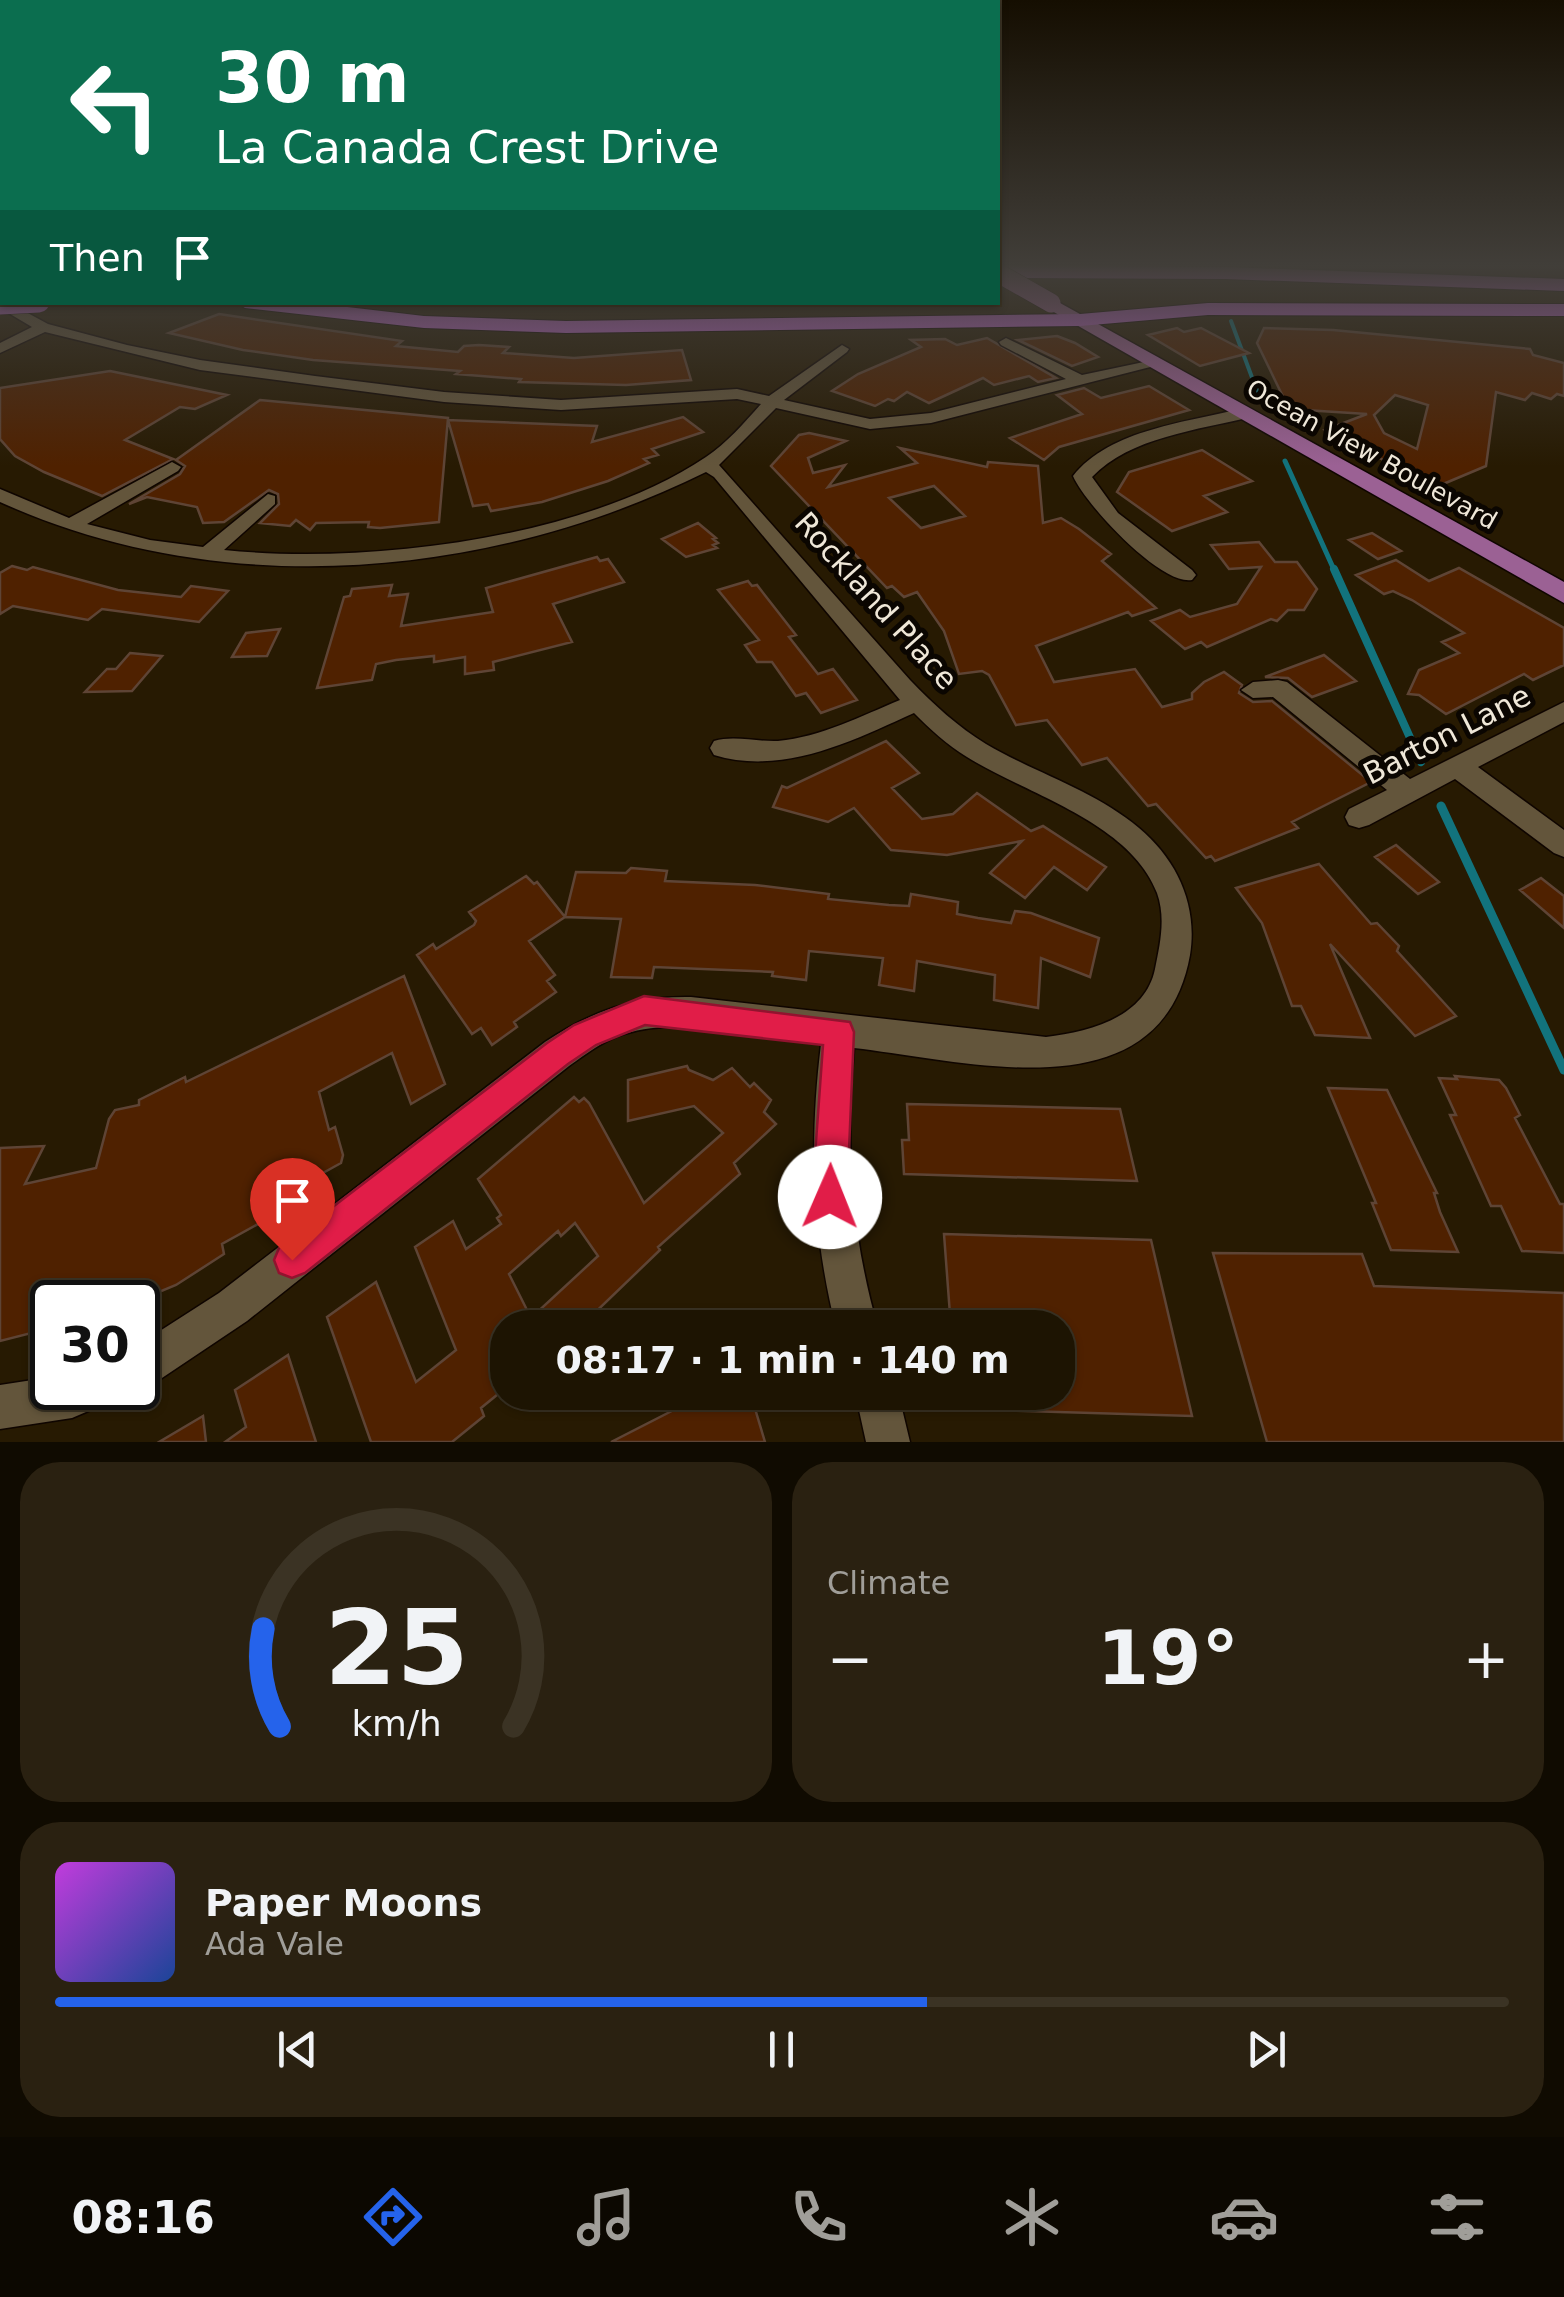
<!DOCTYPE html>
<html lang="en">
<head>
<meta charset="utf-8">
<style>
  :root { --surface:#1d1402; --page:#2a2111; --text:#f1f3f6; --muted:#a09e99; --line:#3b3324; --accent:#2563eb }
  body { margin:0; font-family:"DejaVu Sans",sans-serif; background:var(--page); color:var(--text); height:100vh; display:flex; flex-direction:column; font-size:38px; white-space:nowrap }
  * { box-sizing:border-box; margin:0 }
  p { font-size:32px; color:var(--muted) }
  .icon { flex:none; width:55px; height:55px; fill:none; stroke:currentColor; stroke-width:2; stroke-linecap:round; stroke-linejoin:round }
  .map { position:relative; height:1442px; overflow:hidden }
  .panel { display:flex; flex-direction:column; gap:20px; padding:20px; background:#100b01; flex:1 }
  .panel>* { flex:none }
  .guide { position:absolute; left:0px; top:0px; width:1000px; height:305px; box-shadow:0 2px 8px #0004,0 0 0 2px var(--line); background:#0b6e4f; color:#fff; overflow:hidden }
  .speed { position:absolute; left:30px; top:1280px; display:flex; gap:20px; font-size:50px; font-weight:700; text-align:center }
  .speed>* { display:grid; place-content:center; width:130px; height:130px; border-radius:50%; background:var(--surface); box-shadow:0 2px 8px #0004,0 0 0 2px var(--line); line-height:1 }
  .speed .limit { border:5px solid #111; border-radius:15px; background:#fff; color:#111 }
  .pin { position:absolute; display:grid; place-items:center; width:85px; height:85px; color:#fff; margin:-102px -42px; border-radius:50% 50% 50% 0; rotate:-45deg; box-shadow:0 0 10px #0007 }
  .pin .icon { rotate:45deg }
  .me { position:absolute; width:110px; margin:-55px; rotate:1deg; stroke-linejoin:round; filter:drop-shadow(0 0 8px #0008) }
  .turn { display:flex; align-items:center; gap:35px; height:210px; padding:0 50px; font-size:45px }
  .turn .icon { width:130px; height:130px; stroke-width:2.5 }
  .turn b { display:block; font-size:70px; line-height:85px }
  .then { display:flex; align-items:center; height:95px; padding:0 50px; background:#0003; gap:20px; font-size:38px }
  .big { font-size:75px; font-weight:600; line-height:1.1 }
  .panel .card { flex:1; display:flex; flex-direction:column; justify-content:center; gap:15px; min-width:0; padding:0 35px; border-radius:40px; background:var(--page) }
  .panel .dial { align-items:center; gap:0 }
  .dial svg { height:260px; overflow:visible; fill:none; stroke:var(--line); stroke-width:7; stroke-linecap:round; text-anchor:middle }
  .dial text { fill:var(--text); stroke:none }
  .song { display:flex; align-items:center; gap:30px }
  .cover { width:120px; height:120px; border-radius:15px; background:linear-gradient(135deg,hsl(290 70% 55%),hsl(220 70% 35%)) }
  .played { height:10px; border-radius:5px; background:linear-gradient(90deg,var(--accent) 60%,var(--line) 60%) }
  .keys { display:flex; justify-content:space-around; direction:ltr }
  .heat { display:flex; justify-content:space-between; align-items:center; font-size:55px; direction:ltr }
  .panel .tiles { flex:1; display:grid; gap:20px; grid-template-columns:1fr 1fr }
  .card:last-child { grid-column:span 2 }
  .trip { position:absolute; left:490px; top:1310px; width:585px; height:100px; border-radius:40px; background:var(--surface); box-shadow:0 2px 8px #0004,0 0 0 2px var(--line); font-weight:600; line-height:100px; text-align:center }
  .tabs { display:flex; height:160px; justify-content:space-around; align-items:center; background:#0c0801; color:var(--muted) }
  .tabs .icon { width:70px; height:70px }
  .tabs .on { color:var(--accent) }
  .tabs b { font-size:45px; color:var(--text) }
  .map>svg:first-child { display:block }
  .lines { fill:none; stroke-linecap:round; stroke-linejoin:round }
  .stream-far3 { stroke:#12737d; stroke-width:4 }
  .stream-far2 { stroke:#12737d; stroke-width:5 }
  .stream-far1 { stroke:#12737d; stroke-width:8 }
  .stream { stroke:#12737d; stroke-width:9 }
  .building { fill:#4f2100; stroke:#5e4435; stroke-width:2.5; fill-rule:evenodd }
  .minor-casing { stroke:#0f0500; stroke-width:3 }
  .major-casing { stroke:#0f0500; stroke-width:3 }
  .highway-casing { stroke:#0f0500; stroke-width:2 }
  .minor { fill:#63553b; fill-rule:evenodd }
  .major { fill:#9b6194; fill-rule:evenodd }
  .highway { fill:#c069d0; fill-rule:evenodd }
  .major-bridge-casing { stroke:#0f0500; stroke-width:20; stroke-linecap:butt }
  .highway-bridge-casing { stroke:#0f0500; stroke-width:22; stroke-linecap:butt }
  .major-bridge { stroke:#9b6194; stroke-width:19 }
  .highway-bridge { stroke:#c069d0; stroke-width:21 }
  .route { fill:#e11d48; stroke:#92132f; stroke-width:2.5 }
  .labels { text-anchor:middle; stroke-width:10; stroke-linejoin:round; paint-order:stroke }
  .far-street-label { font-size:25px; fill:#efe7d8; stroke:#0b0601 }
  .street-label { font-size:30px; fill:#efe7d8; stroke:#0b0601 }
</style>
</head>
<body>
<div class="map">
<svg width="1564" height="1442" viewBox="0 0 1564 1442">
  <rect width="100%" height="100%" fill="#271a02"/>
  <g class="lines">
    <!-- stream-far3 -->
    <path class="stream-far3" d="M1231,321L1260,399"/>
    <!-- stream-far2 -->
    <path class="stream-far2" d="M1259,397L1261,401
      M1285,461L1335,572"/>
    <!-- stream-far1 -->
    <path class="stream-far1" d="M1334,569L1421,762"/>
    <!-- stream -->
    <path class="stream" d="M1441,806L1564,1070"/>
  </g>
  <!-- building -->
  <path class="building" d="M219,314L402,341L396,346L458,352L464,346L479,345L509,347L503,353L574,358L682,350L691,380L626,385L519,382L521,379L456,374L460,371L313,360L243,350L169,333Z
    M1177,328L1184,332L1201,328L1249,353L1200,366L1148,335Z
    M1264,328L1333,330L1530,349L1533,355L1564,363V396L1557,394L1551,399L1532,393L1525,400L1496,392L1486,466L1436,487L1325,430L1367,414L1289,409L1257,343ZM1395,395L1428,405L1417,449L1384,433L1374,415Z
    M1057,336L1075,343L1098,357L1072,366L1018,340Z
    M987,338L1056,378L1038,382L1029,376L994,385L983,378L929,403L907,392L894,401L888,399L875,406L832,391L858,374L921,347L911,340L945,339L957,345Z
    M110,371L227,395L195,409L180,407L125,440L173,459L102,496L44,472L15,456L0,439V388Z
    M1149,386L1189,410L1059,447L1044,460L1010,438L1082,414L1057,395L1084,388L1101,398Z
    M260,400L448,418L439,522L380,528L368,527L369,522L316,523L310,530L296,520L290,526L260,523L279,504L278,494L269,490L224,522L203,523L197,507L147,497L129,504L180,474L185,466L176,460Z
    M683,417L703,432L652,449L658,455L644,459L649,463L608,481L542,502L491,511L488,504L473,506L448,420L597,426L592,442Z
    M809,433L846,441L808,458L813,473L845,465L828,487L917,463L900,448L987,467L988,462L1038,466L1043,523L1061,518L1079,529L1111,554L1102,561L1156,608L1132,616L1128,612L1036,646L1054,682L1135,669L1162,707L1192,699V693L1204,682L1224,672L1242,685L1239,693L1253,702L1272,701L1371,782L1292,822L1298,828L1215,861L1211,856L1206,858L1156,804L1148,806L1107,758L1082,765L1047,720L1016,725L989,675L982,671L959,674L944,631L917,592L904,597L892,586L887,588L771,466L799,435ZM934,486L965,516L921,528L889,498Z
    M1202,450L1252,481L1204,496L1227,512L1172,531L1117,492L1129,472Z
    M698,523L716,538L713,539L718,543L713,545L717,548L686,557L662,539Z
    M1372,533L1401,551L1378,559L1349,540Z
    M1259,542L1275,562H1297L1317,589L1304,610H1288L1277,621L1271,619L1207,647L1201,642L1185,649L1151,621L1180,610L1190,617L1237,604L1261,567L1229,569L1211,545Z
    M597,557L600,561L608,559L624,582L553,604L572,642L493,662L494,670L465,674V657L434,662V656L396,660L376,664L372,680L317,688L344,597L350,596L352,589L392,585L389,596L408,594L401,626L493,612L486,588Z
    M1396,560L1429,581L1459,568L1564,628V665L1533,680L1524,674L1446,714L1419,695L1408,694L1419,670L1459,653L1442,642L1464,633L1412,600L1393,591L1384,594L1356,575Z
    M12,566L27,570L33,567L118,590L181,597L191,586L228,591L199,622L102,609L88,620L13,606L0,614V573Z
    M748,581L752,586L757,585L796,635L789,637L818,674L833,669L857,700L821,713L806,693L796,696L772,662H757L745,645L759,640L718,590Z
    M280,629L267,656L232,657L246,633Z
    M130,653L162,656L132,691L85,692L107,669H116Z
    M1324,655L1356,681L1312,697L1288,678L1265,677Z
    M886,741L919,773L892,788L922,819L953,814L977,793L1031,831L1043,826L1106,867L1087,890L1054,867L1025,898L990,873L1022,841L947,855L891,850L854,808L828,822L773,807L782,786L787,788Z
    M1396,845L1439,882L1418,894L1375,857Z
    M1319,864L1371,924L1377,923L1399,946L1397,951L1456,1016L1415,1036L1330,944L1370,1038L1315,1035L1301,1006H1292L1262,923L1236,888Z
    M631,868L667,871L665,881L755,885L829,894L828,899L889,905L909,906L911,894L958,902L957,914L978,918L1011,923L1015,911L1031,913L1099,938L1090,977L1041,958L1038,1008L994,1000L995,975L917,961L914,991L879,985L883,958L809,951L806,980L772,976L773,972L654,967L652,978L611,977L621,919L565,917L576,872L626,873Z
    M526,876L534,884L537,882L565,917L529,941L555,975L547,981L556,992L514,1022L517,1027L492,1045L481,1028L472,1034L417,955L433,944L436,949L474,925L476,921L469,912Z
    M1541,878L1564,896V928L1520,890Z
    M404,976L445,1084L411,1104L392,1053L319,1092L329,1130L335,1127L343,1155L341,1163L274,1200L276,1214L222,1244L224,1254L176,1285L135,1302H52L47,1329L0,1341V1148L44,1146L25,1184L96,1168L109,1119L115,1110L139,1105V1100L185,1077L186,1082Z
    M687,1066L689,1070L713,1080L732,1068L750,1087L754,1083L771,1100L764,1112L776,1124L734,1163L740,1174L658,1247L660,1250L579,1328H508V1378L501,1384L503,1390L481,1408L484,1416L452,1442H371L327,1317L376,1282L416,1382L456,1350L415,1247L453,1221L466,1249L501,1224L497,1218L501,1215L478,1179L574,1097L579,1102L584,1098L589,1103L644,1203L723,1133L694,1106L628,1121V1080ZM575,1223L598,1256L531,1318L509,1274L558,1231L561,1236Z
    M1455,1076L1499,1080L1506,1088L1520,1115L1515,1118L1560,1204H1564V1253L1522,1251L1501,1206H1491L1450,1115H1456L1439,1078L1457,1079Z
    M1328,1088L1387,1090L1437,1193H1434L1440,1212L1458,1252L1391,1250L1372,1203H1376Z
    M907,1104L1120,1109L1137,1181L904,1174L902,1140H909Z
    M944,1234L1151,1240L1192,1416L991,1410V1392H1058V1328H951Z
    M1213,1253L1362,1254L1374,1286L1564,1293V1442H1267Z
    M288,1355L316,1442H225L246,1427L235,1390Z
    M709,1392H750L765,1442H611Z
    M203,1416L206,1442H159Z"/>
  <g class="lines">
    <defs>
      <path id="minor" d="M0,298L48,324L127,345L200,360L315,376L444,392L561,400L737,389L769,396L842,345L849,349L847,352L784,400L870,419L931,413L1066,379L1001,345L999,342L1006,338L1082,375L1158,359V365L931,423L870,429L776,408L719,465L910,680C933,704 958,727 986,744C1035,773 1094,790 1139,828C1177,860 1198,905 1190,955C1161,1116 968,1061 854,1048C845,1145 851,1234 878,1328H836C812,1232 809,1142 821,1044C760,1037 684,1015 624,1034C604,1040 586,1054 569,1066L247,1321L153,1384L138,1390L131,1388H138V1345L219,1293L545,1042C592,1011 634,996 691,997L1046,1037C1088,1032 1145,1018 1155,969C1160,944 1166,918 1157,893C1130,822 1026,794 967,757C947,745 930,729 914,713C852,741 783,776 714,755L710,748L714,741C734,735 757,742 778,741C821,737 861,716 900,700L714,477L706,472C490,579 223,603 0,502V489L69,518L172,462L181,467L178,471L87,524L150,540L203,547L268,494L275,496V504L224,550C366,565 585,539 706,457C727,443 744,423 761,404L737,399L561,410L444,402L200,370L45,332L0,353V343L32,327L0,308Z
        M1244,408L1252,413L1250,417C1199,430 1130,437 1092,477L1118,513L1192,570L1196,575L1192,580C1161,586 1085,504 1073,476C1110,429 1189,422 1244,408Z
        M1278,680L1287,682L1410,779L1564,702V722L1478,767L1564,830V857L1554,853L1455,779L1369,825L1359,828L1349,825L1345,817L1349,809L1387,790L1273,697L1253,698L1241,690L1253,682Z
        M52,1377V1388H113L107,1403L72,1418L0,1429V1385Z
        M855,1392H898L910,1442H866Z"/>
      <path id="major" d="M1051,298L1564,582V603L1045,307L1042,303Z"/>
      <path id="highway" d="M998,266L1226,267L1564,279V291L1226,279L998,278Z
        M0,283H2V295H0Z
        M235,302H305L424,316L566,321L1080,314L1208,303L1564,304V316L1208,315L1080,326L566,333L424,328L245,308Z"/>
    </defs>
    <!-- minor casing -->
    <use href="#minor" class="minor-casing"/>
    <!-- major casing -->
    <use href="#major" class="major-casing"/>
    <!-- highway casing -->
    <use href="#highway" class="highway-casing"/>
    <!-- minor -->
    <use href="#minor" class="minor"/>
    <!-- major -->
    <use href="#major" class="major"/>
    <!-- highway -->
    <use href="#highway" class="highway"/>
    <defs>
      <path id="major-bridge" d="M998,273L1051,303"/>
      <path id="highway-bridge" d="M0,304L39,302"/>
    </defs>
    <!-- major-bridge casing -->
    <use href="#major-bridge" class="major-bridge-casing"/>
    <!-- highway-bridge casing -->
    <use href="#highway-bridge" class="highway-bridge-casing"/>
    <!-- major-bridge -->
    <use href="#major-bridge" class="major-bridge"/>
    <!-- highway-bridge -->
    <use href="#highway-bridge" class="highway-bridge"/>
  </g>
  <!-- sky -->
  <linearGradient id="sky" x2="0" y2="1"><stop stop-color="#150e01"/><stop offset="0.57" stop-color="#413e39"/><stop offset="1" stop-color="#413e39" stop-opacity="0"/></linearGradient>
  <rect width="1564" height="466" fill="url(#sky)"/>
  <!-- route -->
  <path class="route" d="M644,996L850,1022L854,1032L847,1197L842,1209L830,1214L817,1209L812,1197L823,1045L645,1025L596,1045L568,1064L305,1273L292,1278L279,1273L274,1260L279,1248L547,1043L574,1025Z"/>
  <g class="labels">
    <!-- far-street labels -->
    <g class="far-street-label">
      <text transform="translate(1372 454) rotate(29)" y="9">Ocean View Boulevard</text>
    </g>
    <!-- street labels -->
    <g class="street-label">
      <text transform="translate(876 601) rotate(48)" y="10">Rockland Place</text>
      <text transform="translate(1447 735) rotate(-27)" y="10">Barton Lane</text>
    </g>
  </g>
</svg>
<div class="speed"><div class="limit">30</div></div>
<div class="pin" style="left:292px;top:1260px;background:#d93025"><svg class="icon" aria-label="arrive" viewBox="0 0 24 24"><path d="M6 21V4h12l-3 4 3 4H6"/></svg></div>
<svg class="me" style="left:830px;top:1197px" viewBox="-20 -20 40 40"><circle r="19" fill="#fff"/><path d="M0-13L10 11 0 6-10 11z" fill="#e11d48"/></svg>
<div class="trip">08:17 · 1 min · 140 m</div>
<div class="guide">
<div class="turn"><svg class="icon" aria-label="left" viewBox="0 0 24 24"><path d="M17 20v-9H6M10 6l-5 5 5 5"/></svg><div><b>30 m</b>La Canada Crest Drive</div></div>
<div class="then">Then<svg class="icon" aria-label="arrive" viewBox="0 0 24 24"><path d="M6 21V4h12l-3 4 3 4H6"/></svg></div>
</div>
</div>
<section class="panel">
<div class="tiles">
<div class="card dial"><svg viewBox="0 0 100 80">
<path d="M14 69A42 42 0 1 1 86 69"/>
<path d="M14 69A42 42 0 0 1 9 39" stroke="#2563eb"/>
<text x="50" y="56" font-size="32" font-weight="700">25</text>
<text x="50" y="72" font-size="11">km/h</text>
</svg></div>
<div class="card"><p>Climate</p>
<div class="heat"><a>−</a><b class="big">19°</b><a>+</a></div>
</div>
<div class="card">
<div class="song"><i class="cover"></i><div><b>Paper Moons</b><p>Ada Vale</p></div></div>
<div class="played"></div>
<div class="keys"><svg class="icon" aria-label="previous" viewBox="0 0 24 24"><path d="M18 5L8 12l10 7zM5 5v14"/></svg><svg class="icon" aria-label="pause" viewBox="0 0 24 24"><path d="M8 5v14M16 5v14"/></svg><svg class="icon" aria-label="next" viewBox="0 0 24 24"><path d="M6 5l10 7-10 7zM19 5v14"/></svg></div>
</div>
</div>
</section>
<nav class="tabs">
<b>08:16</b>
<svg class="icon on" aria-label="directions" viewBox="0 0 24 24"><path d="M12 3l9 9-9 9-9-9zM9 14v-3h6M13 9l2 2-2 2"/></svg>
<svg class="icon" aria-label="music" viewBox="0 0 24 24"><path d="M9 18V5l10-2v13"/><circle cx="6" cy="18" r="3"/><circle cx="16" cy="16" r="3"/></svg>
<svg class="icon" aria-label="phone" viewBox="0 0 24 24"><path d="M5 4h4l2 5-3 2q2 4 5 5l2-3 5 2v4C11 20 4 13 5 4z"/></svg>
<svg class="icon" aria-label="climate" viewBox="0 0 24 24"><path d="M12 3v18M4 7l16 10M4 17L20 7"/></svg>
<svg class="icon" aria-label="car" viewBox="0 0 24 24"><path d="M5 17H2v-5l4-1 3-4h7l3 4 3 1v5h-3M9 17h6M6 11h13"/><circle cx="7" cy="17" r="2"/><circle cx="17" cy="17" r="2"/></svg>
<svg class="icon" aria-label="filters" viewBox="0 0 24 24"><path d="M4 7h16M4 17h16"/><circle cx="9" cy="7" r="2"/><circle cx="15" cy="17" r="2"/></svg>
</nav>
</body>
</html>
